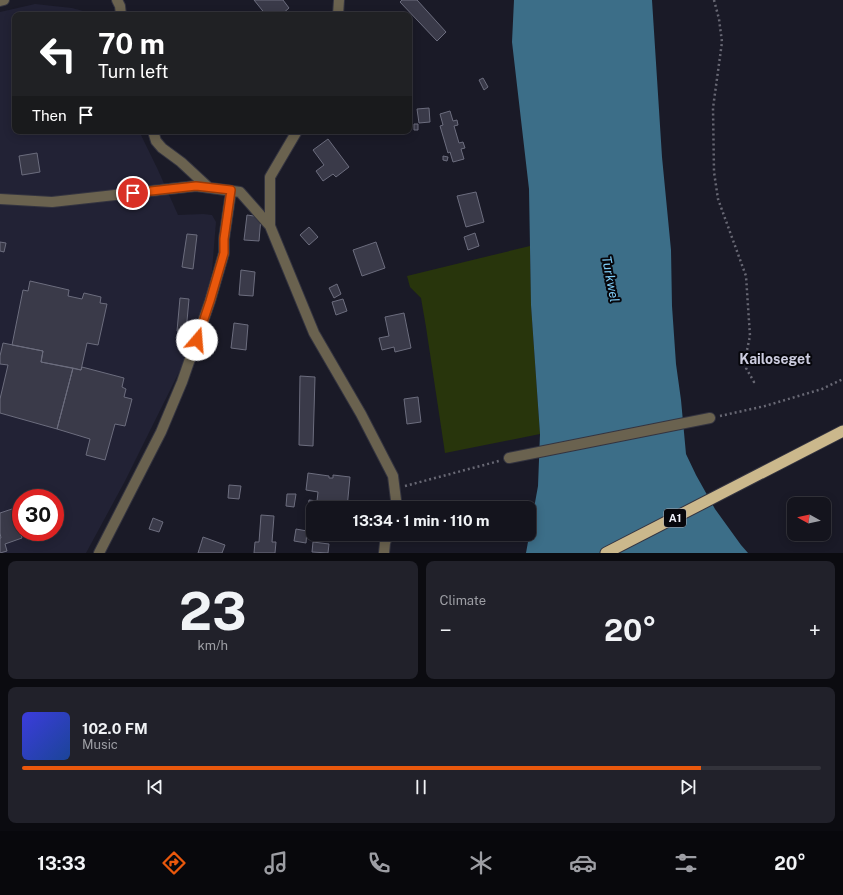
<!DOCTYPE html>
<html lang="en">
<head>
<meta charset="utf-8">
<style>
  :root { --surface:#14141d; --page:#21212a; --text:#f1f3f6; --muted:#9d9ea4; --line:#33333b; --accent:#ea580c }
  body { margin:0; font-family:"Public Sans",sans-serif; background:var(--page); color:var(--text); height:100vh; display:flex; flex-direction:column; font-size:15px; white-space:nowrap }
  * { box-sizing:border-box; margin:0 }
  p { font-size:13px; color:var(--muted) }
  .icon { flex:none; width:22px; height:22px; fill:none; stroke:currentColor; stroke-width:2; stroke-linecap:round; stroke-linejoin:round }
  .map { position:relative; height:553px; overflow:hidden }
  .drawer { display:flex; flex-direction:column; gap:8px; padding:8px; background:#0b0b10; flex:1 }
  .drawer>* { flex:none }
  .guide { position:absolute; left:12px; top:12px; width:400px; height:122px; border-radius:8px; box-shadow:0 2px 10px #0003,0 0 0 1px var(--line); background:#202124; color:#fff; overflow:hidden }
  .needle { width:26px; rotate:278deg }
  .buttons { position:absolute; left:787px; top:497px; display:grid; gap:8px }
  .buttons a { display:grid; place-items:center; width:44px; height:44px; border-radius:8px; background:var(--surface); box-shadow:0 2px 10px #0003,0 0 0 1px var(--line); font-size:20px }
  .speed { position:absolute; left:12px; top:489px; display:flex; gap:8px; font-size:20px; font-weight:700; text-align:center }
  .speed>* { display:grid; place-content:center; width:52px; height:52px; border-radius:50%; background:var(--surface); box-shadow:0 2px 10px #0003,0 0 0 1px var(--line); line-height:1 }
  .speed .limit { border:6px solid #d22; background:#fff; color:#111 }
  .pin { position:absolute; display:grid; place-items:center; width:34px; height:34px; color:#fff; margin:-17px; border:2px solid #fff; border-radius:50%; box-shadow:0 1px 4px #0007 }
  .me { position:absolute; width:44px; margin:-22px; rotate:18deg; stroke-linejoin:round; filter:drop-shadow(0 0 3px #0008) }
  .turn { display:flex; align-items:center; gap:14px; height:84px; padding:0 20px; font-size:18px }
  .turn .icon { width:52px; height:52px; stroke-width:2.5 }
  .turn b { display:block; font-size:28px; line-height:34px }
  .then { display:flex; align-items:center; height:38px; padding:0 20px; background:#0003; gap:8px; font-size:15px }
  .big { font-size:30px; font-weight:700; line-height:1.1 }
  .drawer .card { flex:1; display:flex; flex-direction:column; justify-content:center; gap:6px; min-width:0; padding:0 14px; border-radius:8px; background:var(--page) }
  .drawer .dial { align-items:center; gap:0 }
  .dial b { font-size:52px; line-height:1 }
  .song { display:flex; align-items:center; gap:12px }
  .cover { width:48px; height:48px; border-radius:6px; background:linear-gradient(135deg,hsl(240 70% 55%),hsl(220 70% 35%)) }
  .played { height:4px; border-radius:2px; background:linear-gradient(90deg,var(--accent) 85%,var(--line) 85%) }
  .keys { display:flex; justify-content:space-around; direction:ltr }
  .heat { display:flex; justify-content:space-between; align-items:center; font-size:22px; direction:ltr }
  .drawer .tiles { flex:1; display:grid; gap:8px; grid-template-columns:1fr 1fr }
  .card:last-child { grid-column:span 2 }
  .trip { position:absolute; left:306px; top:501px; width:230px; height:40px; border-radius:8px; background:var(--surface); box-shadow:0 2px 10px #0003,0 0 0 1px var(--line); font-weight:700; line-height:40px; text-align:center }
  .tab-bar { display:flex; height:64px; justify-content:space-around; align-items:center; background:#08080c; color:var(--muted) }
  .tab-bar .icon { width:28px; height:28px }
  .tab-bar .selected { color:var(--accent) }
  .tab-bar b { font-size:18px; color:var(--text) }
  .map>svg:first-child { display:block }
  .built { fill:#222235; fill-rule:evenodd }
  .green { fill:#28350c }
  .water { fill:#3c6e88 }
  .building { fill:#3a3a49; stroke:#6c6d7e }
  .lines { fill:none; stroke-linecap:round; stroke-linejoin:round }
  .pedestrian-casing { stroke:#343440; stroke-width:12 }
  .minor-casing { stroke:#343440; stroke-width:12 }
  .trunk-casing { stroke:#343440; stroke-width:13 }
  .path { stroke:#686874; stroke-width:2.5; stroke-dasharray:2 3; stroke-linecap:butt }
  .pedestrian { stroke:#6a624f; stroke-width:10 }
  .minor { stroke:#6a624f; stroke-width:10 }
  .trunk { stroke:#cbb88c; stroke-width:11 }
  .route-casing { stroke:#983908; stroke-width:10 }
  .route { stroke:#ea580c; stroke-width:7 }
  .labels { text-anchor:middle; stroke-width:4; stroke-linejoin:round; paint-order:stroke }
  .shield { fill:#06060b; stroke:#a9aab2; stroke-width:1 }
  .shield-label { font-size:11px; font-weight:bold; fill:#eff0f9 }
  .water-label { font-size:13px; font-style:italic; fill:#7dcbf6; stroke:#06060b }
  .quarter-label { font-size:14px; font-weight:bold; fill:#cdcde0; stroke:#06060b }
</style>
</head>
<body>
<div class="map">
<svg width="843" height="553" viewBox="0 0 843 553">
  <rect width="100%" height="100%" fill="#1a1a27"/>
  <!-- built -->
  <path class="built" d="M35,4L72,8L94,14L96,15H15V131H139L158,170L178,215L203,214L212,215L216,222L212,271L207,292L186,358L125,481L86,553H0V12ZM21,498H55V532H21Z"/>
  <!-- green -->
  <path class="green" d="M530,246L531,305L540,434L445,453L426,327L421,298L410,287L407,276Z"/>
  <!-- water -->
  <path class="water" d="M514,0H652L662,157L671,250L672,306L676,364L681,400L686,454L696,475L715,509L741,545L748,553H526L538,486L540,434L531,305L529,189L512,42Z"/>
  <!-- building -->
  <path class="building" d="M254,0H283L289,8L281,15H266Z
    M402,0H417L446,32L437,41L400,2Z
    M483,78L488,87L484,90L479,80Z
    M429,108L430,122L419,123L417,109Z
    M450,111L453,121L457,120L458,125L454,126L459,143L463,142L465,148L461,149L464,159L453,162L450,152L448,153L440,126L443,125L440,114Z
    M414,124H418V130H414Z
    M328,139L349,167L336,177L333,174L323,181L316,171L324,165L313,150Z
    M37,153L40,172L22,175L19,156Z
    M443,156L448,157L447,161L443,160Z
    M476,192L484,222L466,227L457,196Z
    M247,215L261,217L259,241L244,240Z
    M309,227L318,237L309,245L300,235Z
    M475,233L479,246L468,250L464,237Z
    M187,234L197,235L193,269L182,267Z
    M0,242L6,243L4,252L0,251Z
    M376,242L385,268L362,276L353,250Z
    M241,270L255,272L253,296L239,295Z
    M30,281L69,290L68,296L82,299L84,293L101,297L100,303L107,304L98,345L87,343L81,370L41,362L43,351L12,345L23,290L28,291Z
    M337,284L341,294L334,298L329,288Z
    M180,298L189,299L186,332L177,331Z
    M343,299L347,311L336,315L332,302Z
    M404,313L411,348L395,352L394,347L382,350L379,338L389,336L385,317Z
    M234,323L248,325L246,350L231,348Z
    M3,343L43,351L41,362L73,368L57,429L0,413V399L8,365L0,364V356Z
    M82,367L124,378L122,387L126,389L124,397L132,399L125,426L115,424L105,460L86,455L90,439L57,429L73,368L81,370Z
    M300,376L315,377L313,446L299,445Z
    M418,397L421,422L407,424L404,399Z
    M308,473L329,476V478H333V475L350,477L347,508H336V503H332L331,508H313V530L308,529L311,508H308L309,500L317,501L318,492L306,490Z
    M229,485L241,486L239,499L228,498Z
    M287,494H296L294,507L286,506Z
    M12,509L22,538L5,544L7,551L0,553V538H1L0,533V513Z
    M261,515L274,516L272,542H276L275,553H254L255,542H259Z
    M153,518L163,522L159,532L149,529Z
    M296,529L307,531L306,543L294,541Z
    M203,537L225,545L222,553H198Z
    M313,542L329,544L328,553L312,552Z"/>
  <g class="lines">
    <defs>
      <path id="pedestrian" d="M509,458L710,418"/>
      <path id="minor" d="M117,0L120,6L121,15
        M0,1L4,0
        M338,15L339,0
        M153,131L156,141L162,148L181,162L208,187
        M0,199L52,202L196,186L240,192L270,226L314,333L361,414L393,476L397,508
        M270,226V177L297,131
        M99,553L161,432L182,382L210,301L224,253V239L231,191
        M384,553L385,543L388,534"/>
      <path id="trunk" d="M606,553L843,431"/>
    </defs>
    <!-- pedestrian casing -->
    <use href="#pedestrian" class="pedestrian-casing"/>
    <!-- minor casing -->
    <use href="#minor" class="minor-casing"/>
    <!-- trunk casing -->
    <use href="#trunk" class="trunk-casing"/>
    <!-- path -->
    <path class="path" d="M714,0L719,19L722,42L713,108L714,172L718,199L746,276L750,336L746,355V368L754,382L753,381
      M720,416L765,406L822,389L843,379
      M405,486L499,461"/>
    <!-- pedestrian -->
    <use href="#pedestrian" class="pedestrian"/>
    <!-- minor -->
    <use href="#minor" class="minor"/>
    <!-- trunk -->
    <use href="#trunk" class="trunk"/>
  </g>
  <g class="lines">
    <defs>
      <path id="route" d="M133,193L196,186L231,190L224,239V253L210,301L197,340"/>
    </defs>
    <!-- route casing -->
    <use href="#route" class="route-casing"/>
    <!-- route -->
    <use href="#route" class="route"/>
  </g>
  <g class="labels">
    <!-- shield labels -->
    <rect class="shield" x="664" y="509" width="22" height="18" rx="3"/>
    <g class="shield-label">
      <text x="675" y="522">A1</text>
    </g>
    <!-- water labels -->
    <g class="water-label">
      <text transform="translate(611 279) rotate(79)" y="5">Turkwel</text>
    </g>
    <!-- quarter labels -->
    <g class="quarter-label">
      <text x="775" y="364">Kailoseget</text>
    </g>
  </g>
</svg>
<div class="buttons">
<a><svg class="needle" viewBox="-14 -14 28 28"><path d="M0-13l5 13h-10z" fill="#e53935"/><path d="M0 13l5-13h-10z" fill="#9d9ea4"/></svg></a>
</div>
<div class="speed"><div class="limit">30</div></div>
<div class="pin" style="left:133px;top:193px;background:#d93025"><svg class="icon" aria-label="arrive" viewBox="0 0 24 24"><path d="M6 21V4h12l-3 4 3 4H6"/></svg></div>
<svg class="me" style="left:197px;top:340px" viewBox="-20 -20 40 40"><circle r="19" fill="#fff"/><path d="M0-13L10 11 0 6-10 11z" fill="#ea580c"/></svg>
<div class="trip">13:34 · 1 min · 110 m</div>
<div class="guide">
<div class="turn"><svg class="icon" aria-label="left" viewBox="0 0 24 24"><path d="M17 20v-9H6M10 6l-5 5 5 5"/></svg><div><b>70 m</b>Turn left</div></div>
<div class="then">Then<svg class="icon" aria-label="arrive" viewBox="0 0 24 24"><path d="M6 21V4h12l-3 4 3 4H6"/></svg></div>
</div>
</div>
<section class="drawer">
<div class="tiles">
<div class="card dial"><b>23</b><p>km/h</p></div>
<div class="card"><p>Climate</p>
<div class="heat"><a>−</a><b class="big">20°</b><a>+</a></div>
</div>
<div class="card">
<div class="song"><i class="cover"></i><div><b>102.0 FM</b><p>Music</p></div></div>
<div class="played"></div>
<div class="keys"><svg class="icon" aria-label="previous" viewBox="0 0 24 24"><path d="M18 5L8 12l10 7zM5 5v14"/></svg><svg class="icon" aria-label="pause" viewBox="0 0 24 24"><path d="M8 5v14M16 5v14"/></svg><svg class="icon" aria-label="next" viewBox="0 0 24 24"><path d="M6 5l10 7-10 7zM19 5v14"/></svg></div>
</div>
</div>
</section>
<nav class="tab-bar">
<b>13:33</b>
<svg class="icon selected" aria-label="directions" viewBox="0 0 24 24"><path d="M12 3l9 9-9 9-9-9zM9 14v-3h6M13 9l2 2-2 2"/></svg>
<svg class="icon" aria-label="music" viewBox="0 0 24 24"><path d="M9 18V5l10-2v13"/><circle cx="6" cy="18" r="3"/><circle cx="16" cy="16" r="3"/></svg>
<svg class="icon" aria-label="phone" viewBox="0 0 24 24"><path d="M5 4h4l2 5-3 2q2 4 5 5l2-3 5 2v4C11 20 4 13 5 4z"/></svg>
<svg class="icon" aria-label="climate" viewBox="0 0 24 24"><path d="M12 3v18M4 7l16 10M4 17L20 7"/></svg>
<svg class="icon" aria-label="car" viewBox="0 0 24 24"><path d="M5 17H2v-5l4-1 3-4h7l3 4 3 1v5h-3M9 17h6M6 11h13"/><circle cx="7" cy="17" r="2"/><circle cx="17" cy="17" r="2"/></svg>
<svg class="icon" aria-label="filters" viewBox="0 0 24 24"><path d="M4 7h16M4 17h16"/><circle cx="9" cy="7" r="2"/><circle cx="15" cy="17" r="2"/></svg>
<b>20°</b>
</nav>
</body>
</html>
